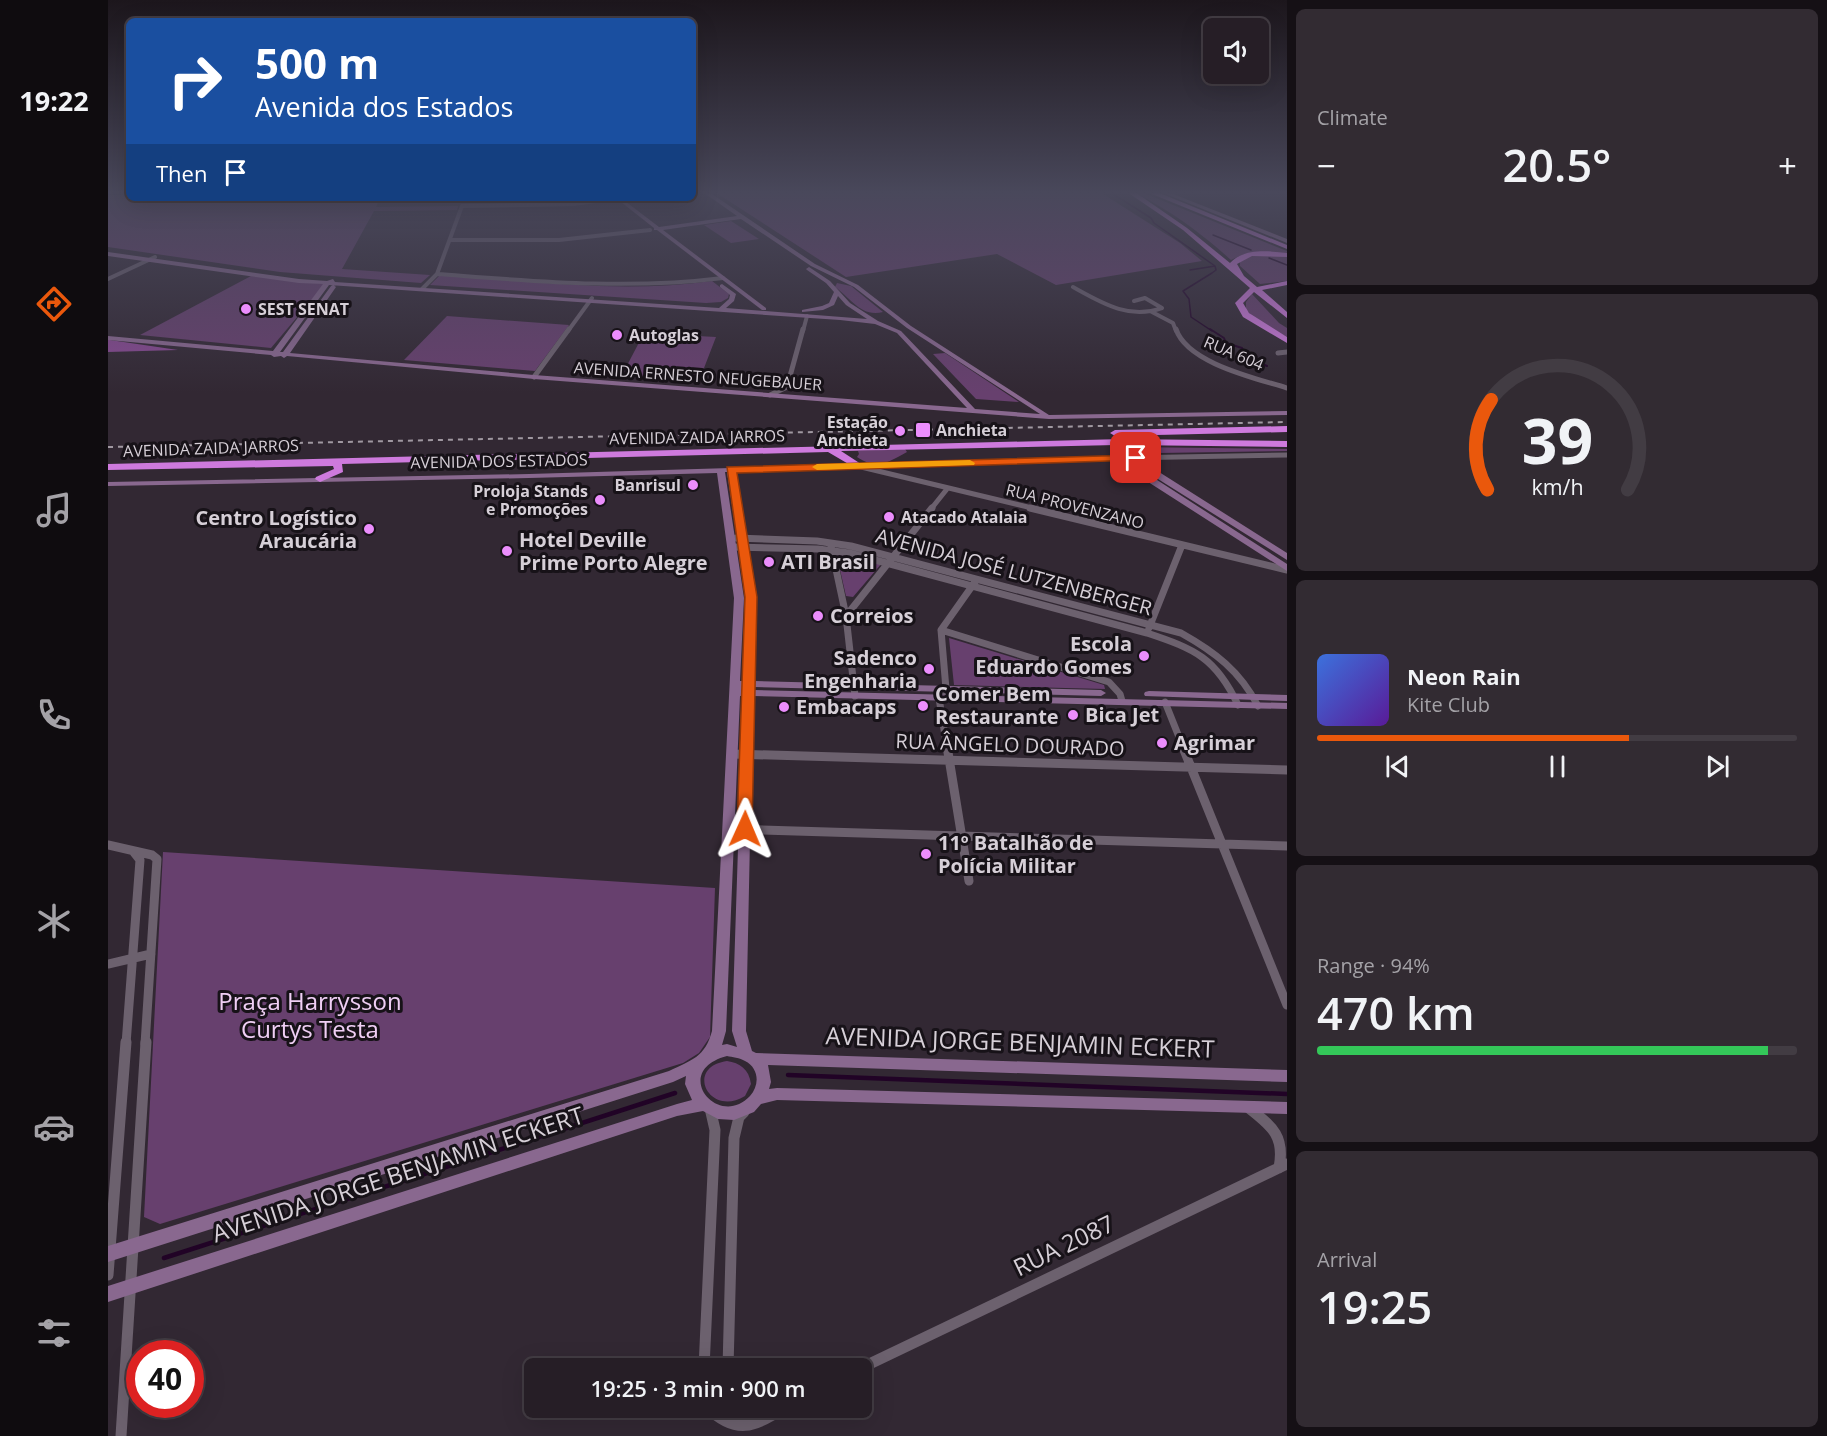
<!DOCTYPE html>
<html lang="en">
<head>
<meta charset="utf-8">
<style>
  :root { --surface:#261e26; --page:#322b32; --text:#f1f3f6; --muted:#a4a2a7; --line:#423c43; --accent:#ea580c }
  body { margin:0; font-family:"Open Sans",sans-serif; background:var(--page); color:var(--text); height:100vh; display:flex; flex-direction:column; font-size:22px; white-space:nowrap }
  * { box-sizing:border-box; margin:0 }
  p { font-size:20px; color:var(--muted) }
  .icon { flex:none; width:33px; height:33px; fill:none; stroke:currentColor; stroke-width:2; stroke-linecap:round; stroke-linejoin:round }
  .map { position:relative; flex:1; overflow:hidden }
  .panel { display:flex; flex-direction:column; gap:9px; padding:9px; background:#151015; width:540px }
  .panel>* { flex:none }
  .banner { position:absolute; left:18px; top:18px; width:570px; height:183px; border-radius:9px; box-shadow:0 6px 24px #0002,0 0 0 2px var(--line); background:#1a4fa0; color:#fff; overflow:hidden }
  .buttons { position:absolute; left:1095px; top:18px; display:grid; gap:12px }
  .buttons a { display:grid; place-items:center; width:66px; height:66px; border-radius:9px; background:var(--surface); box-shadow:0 6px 24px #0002,0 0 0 2px var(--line); font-size:30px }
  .speed { position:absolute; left:18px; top:1340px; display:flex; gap:12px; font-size:30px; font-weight:700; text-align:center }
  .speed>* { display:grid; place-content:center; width:78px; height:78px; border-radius:50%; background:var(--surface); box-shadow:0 6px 24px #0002,0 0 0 2px var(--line); line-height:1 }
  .speed .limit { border:9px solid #d22; background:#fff; color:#111 }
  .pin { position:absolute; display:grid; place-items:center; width:51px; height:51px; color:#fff; margin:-26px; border-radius:12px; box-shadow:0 3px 9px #0006 }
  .me { position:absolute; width:66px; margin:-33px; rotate:1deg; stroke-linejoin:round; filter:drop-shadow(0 0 4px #0008) }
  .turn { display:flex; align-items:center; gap:21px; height:126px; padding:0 30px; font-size:27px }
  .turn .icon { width:78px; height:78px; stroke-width:2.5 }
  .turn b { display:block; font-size:42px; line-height:51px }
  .then { display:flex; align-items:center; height:57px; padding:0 30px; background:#0003; gap:12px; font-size:22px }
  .big { font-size:45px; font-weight:600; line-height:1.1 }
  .panel .widget { flex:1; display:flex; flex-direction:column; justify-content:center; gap:9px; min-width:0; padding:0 21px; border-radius:9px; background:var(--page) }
  .panel .dial { align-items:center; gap:0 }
  .dial svg { height:156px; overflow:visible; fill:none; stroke:var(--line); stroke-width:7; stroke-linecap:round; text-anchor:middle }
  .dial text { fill:var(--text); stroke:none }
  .song { display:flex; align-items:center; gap:18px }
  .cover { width:72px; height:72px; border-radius:9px; background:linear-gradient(135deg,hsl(220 70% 55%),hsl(270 70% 35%)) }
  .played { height:6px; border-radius:3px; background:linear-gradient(90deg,var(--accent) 65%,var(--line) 65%) }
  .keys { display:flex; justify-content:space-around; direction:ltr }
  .heat { display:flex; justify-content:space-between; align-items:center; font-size:33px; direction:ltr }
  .charge { height:9px; border-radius:4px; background:linear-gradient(90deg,#34c759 94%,var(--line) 0) }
  .trip { position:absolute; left:416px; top:1358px; width:348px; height:60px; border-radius:9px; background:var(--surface); box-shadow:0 6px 24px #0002,0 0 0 2px var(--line); font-weight:600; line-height:60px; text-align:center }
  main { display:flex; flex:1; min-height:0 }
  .tabs { display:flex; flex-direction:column; width:108px; justify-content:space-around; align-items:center; background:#0f0c0f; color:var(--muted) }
  .tabs .icon { width:42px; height:42px }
  .tabs .current { color:var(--accent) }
  .tabs b { font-size:27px; color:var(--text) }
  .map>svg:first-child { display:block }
  .green { fill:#67406e }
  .forest { fill:#864990 }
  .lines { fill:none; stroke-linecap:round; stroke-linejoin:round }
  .stream-far2 { stroke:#210326; stroke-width:1.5 }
  .stream-far1 { stroke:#210326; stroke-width:2 }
  .stream { stroke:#210326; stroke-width:4.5 }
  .street-far4 { stroke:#6c616e; stroke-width:4 }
  .street-far3 { stroke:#6c616e; stroke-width:5 }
  .street-far2 { stroke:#6c616e; stroke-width:7 }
  .street-far1 { stroke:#6c616e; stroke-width:9 }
  .street { stroke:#6c616e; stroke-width:11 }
  .secondary { fill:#89688f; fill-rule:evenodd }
  .highway { fill:#ce7add; fill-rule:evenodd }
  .rail { stroke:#a098a1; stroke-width:2; stroke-dasharray:5 5; stroke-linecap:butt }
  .route { fill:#ea580c; stroke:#983908; stroke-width:1.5 }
  .slow { fill:#f59e0b }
  .poi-dot { fill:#eb8dfc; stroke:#171218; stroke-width:2 }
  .labels { text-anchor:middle; stroke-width:6; stroke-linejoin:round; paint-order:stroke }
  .far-poi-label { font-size:16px; font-weight:bold; fill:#d6cfd7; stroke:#171218; text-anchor:start }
  .far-street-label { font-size:16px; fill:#d6cfd7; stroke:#171218 }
  .poi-label { font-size:20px; font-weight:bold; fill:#d6cfd7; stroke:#171218; text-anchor:start }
  .street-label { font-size:20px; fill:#d6cfd7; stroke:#171218 }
  .near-park-label { font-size:24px; fill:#f0cff5; stroke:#171218 }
  .near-street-label { font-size:24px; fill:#d6cfd7; stroke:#171218 }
</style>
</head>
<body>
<main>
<nav class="tabs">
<b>19:22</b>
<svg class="icon current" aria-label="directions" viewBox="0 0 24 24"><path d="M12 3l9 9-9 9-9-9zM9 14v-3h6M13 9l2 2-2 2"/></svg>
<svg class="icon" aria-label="music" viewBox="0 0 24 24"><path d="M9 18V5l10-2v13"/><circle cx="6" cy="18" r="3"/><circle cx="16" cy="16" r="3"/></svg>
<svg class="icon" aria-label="phone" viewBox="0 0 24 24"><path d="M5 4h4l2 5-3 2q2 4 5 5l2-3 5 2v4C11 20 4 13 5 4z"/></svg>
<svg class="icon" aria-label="climate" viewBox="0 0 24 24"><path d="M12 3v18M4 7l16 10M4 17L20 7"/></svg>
<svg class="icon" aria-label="car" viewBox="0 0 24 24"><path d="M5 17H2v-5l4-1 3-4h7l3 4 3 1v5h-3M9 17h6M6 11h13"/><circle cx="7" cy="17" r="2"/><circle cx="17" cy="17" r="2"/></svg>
<svg class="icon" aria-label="filters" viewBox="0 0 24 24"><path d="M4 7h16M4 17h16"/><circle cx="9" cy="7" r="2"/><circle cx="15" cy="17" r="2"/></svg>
</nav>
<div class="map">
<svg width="1179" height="1436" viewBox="0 0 1179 1436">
  <rect width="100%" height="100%" fill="#322833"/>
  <!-- green -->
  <path class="green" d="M607,192H992L1072,243L1094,261L948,285L889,254L738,277Z
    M1026,192H1033L1179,251V254H1136L1123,260C1091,231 1064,212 1026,192Z
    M0,195H21V198H272L268,207L350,206L349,210L266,211L234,269L322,275L313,283L172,272L0,247Z
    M623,221L651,239L623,243L596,225Z
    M1162,254L1179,256V281L1152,284L1132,266V262L1142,256Z
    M332,275C423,281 514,294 604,281L621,294L620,298L613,302L598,303L322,285Z
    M143,276L217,284L163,348L32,335Z
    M729,283L743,286L775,312C753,318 742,297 727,287Z
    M1144,294L1171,323L1179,328V337L1152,323L1138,310V302Z
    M339,316L461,325L427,371L296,360Z
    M536,333L608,337L591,381L514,375Z
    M837,353L911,402L868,399L825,354Z
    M1021,447L1179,449V451L1051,453L1052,456L1031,457L1015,452V449Z
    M797,449L799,452C779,463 769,470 749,457L751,454L750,451Z
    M728,552L774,563L745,597L738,596Z
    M841,638L996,685L997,689L846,685Z
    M55,852L607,888L602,1037L591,1053L575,1063L52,1224L36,1217Z
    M619,1061C632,1063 641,1069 643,1084L637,1096C601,1118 576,1067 619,1061Z"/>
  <!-- forest -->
  <path class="forest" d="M0,340H2L70,350L0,352Z"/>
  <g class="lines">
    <!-- stream-far2 -->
    <path class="stream-far2" d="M1002,192L1043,218L1046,223L1107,266
      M1105,235L1143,250
      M1161,258L1179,265
      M1082,270L1107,266
      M1104,331L1083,317L1081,299L1075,291L1104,273L1108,270L1107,266"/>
    <!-- stream-far1 -->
    <path class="stream-far1" d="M1102,329L1116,338L1118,343L1134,348L1137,354L1135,356L1159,366"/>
    <!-- stream -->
    <path class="stream" d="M680,1075L1179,1094
      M56,1258L567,1093"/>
    <!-- street-far4 -->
    <path class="street-far4" d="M343,240H451L542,230
      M329,274C425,281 519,290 615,278
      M0,279L47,257
      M965,287C994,303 1021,320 1054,308L1037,298L1026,301
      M314,289L329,274L354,206L466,204L502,199
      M1044,312L1065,323L1068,331
      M460,331L484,298
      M695,331L699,316"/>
    <!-- street-far3 -->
    <path class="street-far3" d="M1068,329C1079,363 1147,378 1179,388
      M1170,353L1179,352
      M426,377L461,329
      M662,395L679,387L695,329
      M1015,458L1179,455
      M749,466L928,509
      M823,509L839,489"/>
    <!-- street-far2 -->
    <path class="street-far2" d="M922,508L1179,570
      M628,538L709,541L743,546L1073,633C1107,652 1132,671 1150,706
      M723,546L738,616L747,696
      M624,547L710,549L741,553L1039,633C1087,649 1108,658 1130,705
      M738,616L824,508
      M1041,628L1074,545
      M833,630L1001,682L1012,694L1014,701
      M1057,702L1073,742
      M838,742L831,698L838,689L833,630L867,582"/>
    <!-- street-far1 -->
    <path class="street-far1" d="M838,740L861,881
      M1072,740L1179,1005
      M624,754L1179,770
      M621,829L1179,846
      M0,845L44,855L49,859L37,1044
      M0,964L43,954
      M18,1044L32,860L25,851"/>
    <!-- street -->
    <path class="street" d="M1142,1109C1165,1127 1177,1137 1171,1168
      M0,1275L18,1042
      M596,1368L607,1130L602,1108
      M620,1368L626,1138L631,1117L636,1112
      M753,1368L1179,1164
      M599,1407C627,1435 647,1428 677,1407
      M636,1407H650
      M13,1436L38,1042"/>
    <!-- secondary -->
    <path class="secondary" d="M0,192H21V194H0Z
      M595,192H601L707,264L750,285L803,326L941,415L1179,411V415L941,419L426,379L179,356L176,358L173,356L166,357L163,355L0,340V336L165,351L215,284L191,283L0,256V252L191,279L219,281L225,279L227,282L611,308L621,299L622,295L612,287V285L614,284L628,294L626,301L618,308L759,319L738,305L730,296L726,305L715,310L694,312V310L714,306L721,303L726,292L718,283L699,270L698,269L701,267L722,281L742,303L770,321L793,331L867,409L932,414L799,328L746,287L703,266L633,219L555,230L658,308V310H654L549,230H546V228L508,198H513L551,227L629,216ZM221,285L732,320L767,324L789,333L859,408L426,375L182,353L228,287L225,285L223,286L175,352H172Z
      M1053,192H1060L1179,239V243Z
      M1015,456L1040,465L1179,553V560L1034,469L1014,460L627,472L648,597L646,681L993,690L998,693L993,696L646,687V690L1179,703V709L645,696L638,1031L644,1051L648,1053L1179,1070V1082L660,1065L663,1082L661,1089L669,1088L1179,1102V1114L669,1100L653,1104L646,1112L626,1120L610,1119L595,1111L569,1116L0,1302V1286L569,1104L584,1100L577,1084L578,1076L565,1082L0,1262V1246L561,1071C584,1060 597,1057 604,1031L626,598L609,473L421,478L0,486V482L421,474ZM617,472H619L638,597L636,681H632L636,598ZM632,696H635L624,1031L629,1047L619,1044L614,1045L618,1031ZM619,1056C624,1057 632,1058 637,1061C651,1068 652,1085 642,1096C610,1130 562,1071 619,1056Z
      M1023,467H1029L1179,564V571L1023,471Z
      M1041,691L1179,695V701L1037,696L1036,694L1037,692Z"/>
    <!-- highway -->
    <path class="highway" d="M1019,192H1027L1079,228L1122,263C1136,248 1160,251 1179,253V257L1144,256L1129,264L1136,276L1149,287L1179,281V285L1154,290L1179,312V318L1146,292L1135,303L1141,313L1179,337V343L1135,317L1127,303L1142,288L1075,230Z
      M1039,192H1049L1179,245V249Z
      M1179,426V432L1007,436L1002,433L1007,430Z
      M1015,439L1179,441V447L1018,445L1016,449L1020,458L1015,461L1011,460L1006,449L1008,445L733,451L753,464V468L749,469L720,452L234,464L235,472L212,482L207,479L208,477L226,469L225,466L0,470V464Z"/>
    <!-- rail -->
    <path class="rail" d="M0,447L1179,422"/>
  </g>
  <!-- sky -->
  <linearGradient id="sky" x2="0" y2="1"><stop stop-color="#1c161c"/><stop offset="0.49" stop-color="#49485b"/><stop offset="1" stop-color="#49485b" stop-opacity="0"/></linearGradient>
  <rect width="1179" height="393" fill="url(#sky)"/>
  <!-- route -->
  <path class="route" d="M1028,455L1031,456V460L629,473L649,597L644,829L642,833H631L629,829L637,597L619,467Z"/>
  <!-- slow -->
  <path class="slow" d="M862,460L867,463L866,465L709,470L704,467L709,464Z"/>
  <!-- markers -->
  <g class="poi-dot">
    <circle cx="138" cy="309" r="6"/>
    <circle cx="509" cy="335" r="6"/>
    <rect x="807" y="422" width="16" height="16" rx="3"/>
    <circle cx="792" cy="431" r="6"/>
    <circle cx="585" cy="485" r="6"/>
    <circle cx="492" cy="500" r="6"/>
    <circle cx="781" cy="517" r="6"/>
    <circle cx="261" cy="529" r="6"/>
    <circle cx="399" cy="551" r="6"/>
    <circle cx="661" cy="562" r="6"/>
    <circle cx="710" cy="616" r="6"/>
    <circle cx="1036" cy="656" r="6"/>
    <circle cx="821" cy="669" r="6"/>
    <circle cx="815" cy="706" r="6"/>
    <circle cx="676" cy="707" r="6"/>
    <circle cx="965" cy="715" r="6"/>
    <circle cx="1054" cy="743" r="6"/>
    <circle cx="818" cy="854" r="6"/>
  </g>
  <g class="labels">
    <!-- far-poi labels -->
    <g class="far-poi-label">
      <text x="150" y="315">SEST SENAT</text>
      <text x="521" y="341">Autoglas</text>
      <text x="780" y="428" text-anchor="end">Estação<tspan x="780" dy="18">Anchieta</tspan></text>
      <text x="828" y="436">Anchieta</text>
      <text x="573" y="491" text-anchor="end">Banrisul</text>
      <text x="480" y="497" text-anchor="end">Proloja Stands<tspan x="480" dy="18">e Promoções</tspan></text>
      <text x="793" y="523">Atacado Atalaia</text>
    </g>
    <!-- far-street labels -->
    <g class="far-street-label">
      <text transform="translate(1126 353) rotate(23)" y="6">RUA 604</text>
      <text transform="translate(590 376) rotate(4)" y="6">AVENIDA ERNESTO NEUGEBAUER</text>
      <text transform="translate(589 437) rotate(-1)" y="6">AVENIDA ZAIDA JARROS</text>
      <text transform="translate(103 448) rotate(-2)" y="6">AVENIDA ZAIDA JARROS</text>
      <text transform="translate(391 461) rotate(-1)" y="6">AVENIDA DOS ESTADOS</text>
      <text transform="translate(967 506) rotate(14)" y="6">RUA PROVENZANO</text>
    </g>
    <!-- poi labels -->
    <g class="poi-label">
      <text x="249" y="525" text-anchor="end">Centro Logístico<tspan x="249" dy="23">Araucária</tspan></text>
      <text x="411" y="547">Hotel Deville<tspan x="411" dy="23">Prime Porto Alegre</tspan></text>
      <text x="673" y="569">ATI Brasil</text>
      <text x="722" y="623">Correios</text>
      <text x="1024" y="651" text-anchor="end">Escola<tspan x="1024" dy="23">Eduardo Gomes</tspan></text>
      <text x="809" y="665" text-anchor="end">Sadenco<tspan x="809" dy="23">Engenharia</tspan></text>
      <text x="827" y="701">Comer Bem<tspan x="827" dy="23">Restaurante</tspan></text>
      <text x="688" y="714">Embacaps</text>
      <text x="977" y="722">Bica Jet</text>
      <text x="1066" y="750">Agrimar</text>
      <text x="830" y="850">11º Batalhão de<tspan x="830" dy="23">Polícia Militar</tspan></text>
    </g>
    <!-- street labels -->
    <g class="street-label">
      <text transform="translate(906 572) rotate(15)" y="7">AVENIDA JOSÉ LUTZENBERGER</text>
      <text transform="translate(902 745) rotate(2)" y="7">RUA ÂNGELO DOURADO</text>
    </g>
    <!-- near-park labels -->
    <g class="near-park-label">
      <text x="202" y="1010">Praça Harrysson<tspan x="202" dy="28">Curtys Testa</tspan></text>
    </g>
    <!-- near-street labels -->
    <g class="near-street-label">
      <text transform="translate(912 1043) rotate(2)" y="8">AVENIDA JORGE BENJAMIN ECKERT</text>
      <text transform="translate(290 1175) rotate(-18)" y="8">AVENIDA JORGE BENJAMIN ECKERT</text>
      <text transform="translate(956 1246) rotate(-26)" y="8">RUA 2087</text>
    </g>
  </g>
</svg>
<div class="buttons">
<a><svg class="icon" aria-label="sound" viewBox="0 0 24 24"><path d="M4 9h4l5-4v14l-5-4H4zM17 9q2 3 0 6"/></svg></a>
</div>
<div class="speed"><div class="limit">40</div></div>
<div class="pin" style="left:1028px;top:458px;background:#d93025"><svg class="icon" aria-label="arrive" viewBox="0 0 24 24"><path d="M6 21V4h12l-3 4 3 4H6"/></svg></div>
<svg class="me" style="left:637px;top:829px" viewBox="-20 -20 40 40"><path d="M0-17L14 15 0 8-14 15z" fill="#ea580c" stroke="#fff" stroke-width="4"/></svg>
<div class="trip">19:25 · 3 min · 900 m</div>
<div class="banner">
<div class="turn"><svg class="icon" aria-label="right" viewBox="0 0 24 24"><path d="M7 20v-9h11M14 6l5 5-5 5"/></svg><div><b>500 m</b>Avenida dos Estados</div></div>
<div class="then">Then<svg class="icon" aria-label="arrive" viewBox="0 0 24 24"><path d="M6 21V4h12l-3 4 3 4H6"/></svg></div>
</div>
</div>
<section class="panel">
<div class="widget"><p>Climate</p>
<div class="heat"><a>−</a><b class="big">20.5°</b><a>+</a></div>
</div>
<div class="widget dial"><svg viewBox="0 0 100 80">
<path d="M14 69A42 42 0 1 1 86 69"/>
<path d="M14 69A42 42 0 0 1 16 23" stroke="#ea580c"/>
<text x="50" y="56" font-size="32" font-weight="700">39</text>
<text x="50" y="72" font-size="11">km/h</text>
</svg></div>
<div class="widget">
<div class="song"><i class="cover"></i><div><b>Neon Rain</b><p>Kite Club</p></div></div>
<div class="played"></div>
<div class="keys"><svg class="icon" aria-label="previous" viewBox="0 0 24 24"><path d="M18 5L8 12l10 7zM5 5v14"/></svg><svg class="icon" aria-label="pause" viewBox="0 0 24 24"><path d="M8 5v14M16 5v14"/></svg><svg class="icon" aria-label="next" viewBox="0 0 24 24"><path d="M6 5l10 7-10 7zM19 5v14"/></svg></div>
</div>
<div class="widget"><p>Range · 94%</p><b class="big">470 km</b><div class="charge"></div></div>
<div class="widget"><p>Arrival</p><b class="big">19:25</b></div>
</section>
</main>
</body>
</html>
